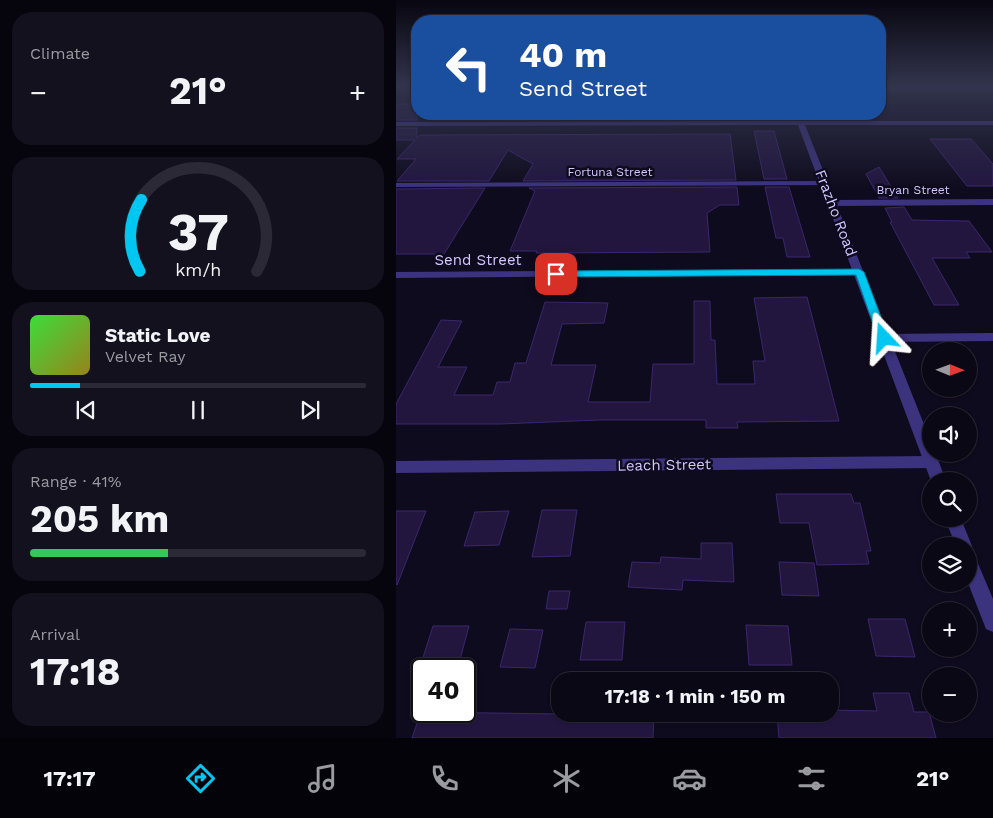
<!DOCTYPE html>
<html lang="en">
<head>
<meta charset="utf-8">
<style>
  :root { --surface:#0b0816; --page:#14111f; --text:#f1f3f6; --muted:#9a9aa1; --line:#2b2935; --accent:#00c7f2 }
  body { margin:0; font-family:"Work Sans",sans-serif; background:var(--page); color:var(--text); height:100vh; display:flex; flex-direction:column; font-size:19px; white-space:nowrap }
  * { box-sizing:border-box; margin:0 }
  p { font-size:16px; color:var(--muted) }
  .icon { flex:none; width:28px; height:28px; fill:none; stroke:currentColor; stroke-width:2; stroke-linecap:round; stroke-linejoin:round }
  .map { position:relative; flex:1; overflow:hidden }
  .side { display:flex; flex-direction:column; gap:12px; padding:12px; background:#06040c; width:396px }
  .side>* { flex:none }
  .top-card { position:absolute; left:15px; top:15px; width:475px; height:105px; border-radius:20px; box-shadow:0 1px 4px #0004,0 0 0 1px var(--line); background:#1a4fa0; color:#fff; overflow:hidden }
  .needle { width:32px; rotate:91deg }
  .tools { position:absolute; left:526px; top:342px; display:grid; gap:10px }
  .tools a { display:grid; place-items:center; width:55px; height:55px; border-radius:50%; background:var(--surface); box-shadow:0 1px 4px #0004,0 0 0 1px var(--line); font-size:25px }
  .speed { position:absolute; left:15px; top:658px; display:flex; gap:10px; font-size:25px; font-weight:700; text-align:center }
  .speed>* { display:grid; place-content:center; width:65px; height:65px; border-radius:50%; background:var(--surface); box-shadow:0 1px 4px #0004,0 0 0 1px var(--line); line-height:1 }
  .speed .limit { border:2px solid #111; border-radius:8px; background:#fff; color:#111 }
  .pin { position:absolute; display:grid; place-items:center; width:42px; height:42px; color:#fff; margin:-21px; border-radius:10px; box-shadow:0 2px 8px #0006 }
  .me { position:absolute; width:55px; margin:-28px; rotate:340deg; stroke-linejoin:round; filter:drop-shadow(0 0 4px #0008) }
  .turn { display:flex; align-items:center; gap:18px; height:105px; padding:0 25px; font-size:22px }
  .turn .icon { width:65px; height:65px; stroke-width:2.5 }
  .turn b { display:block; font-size:35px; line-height:42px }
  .big { font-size:38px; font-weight:700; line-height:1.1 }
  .side .card { flex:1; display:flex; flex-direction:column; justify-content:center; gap:8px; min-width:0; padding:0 18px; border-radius:20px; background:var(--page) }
  .side .dial { align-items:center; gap:0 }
  .dial svg { height:130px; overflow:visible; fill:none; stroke:var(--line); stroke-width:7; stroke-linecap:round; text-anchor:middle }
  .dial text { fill:var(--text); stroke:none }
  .song { display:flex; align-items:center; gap:15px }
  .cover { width:60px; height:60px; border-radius:8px; background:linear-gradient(135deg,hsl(120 70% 55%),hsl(50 70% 35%)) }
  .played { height:5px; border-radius:2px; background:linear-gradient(90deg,var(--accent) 15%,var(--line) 15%) }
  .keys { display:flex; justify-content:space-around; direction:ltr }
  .heat { display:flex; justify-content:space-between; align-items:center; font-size:28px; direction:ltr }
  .charge { height:8px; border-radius:4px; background:linear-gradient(90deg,#34c759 41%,var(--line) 0) }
  .trip { position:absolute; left:155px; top:672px; width:288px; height:50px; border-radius:20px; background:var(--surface); box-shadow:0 1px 4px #0004,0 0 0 1px var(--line); font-weight:700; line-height:50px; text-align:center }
  .tab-bar { display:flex; height:80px; justify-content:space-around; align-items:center; background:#040309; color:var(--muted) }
  .tab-bar .icon { width:35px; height:35px }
  .tab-bar .selected { color:var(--accent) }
  .tab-bar b { font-size:22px; color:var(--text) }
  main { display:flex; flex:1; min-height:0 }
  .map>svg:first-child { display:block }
  .building { fill:#22163f; stroke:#3a276c }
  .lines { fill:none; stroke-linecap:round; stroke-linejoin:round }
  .minor { fill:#3c337f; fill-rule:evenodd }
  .tertiary { fill:#3c337f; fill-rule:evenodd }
  .route { fill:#00c7f2; stroke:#00819d }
  .labels { text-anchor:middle; stroke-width:5; stroke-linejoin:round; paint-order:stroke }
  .far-street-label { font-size:12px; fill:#d2c7ff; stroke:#0f0b1e }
  .street-label { font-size:15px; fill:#d2c7ff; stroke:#0f0b1e }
</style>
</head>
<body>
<main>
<section class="side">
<div class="card"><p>Climate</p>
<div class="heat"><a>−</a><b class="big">21°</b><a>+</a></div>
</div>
<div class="card dial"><svg viewBox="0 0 100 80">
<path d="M14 69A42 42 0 1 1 86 69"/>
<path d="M14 69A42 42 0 0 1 15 25" stroke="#00c7f2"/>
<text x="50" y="56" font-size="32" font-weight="700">37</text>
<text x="50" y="72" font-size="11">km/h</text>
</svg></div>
<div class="card">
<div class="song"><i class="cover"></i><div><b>Static Love</b><p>Velvet Ray</p></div></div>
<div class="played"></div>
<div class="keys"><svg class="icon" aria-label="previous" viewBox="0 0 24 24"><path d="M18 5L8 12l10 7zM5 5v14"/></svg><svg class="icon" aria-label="pause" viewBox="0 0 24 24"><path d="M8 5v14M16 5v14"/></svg><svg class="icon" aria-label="next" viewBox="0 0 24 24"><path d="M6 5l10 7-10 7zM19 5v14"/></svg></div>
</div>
<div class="card"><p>Range · 41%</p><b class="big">205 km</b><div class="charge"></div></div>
<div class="card"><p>Arrival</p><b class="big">17:18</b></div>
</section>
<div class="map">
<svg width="597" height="738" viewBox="0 0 597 738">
  <rect width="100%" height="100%" fill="#0f0b1e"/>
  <!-- building -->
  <path class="building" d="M0,104H21V120H0Z
    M0,128H21V138L24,135L334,134L340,180L127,181L137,164L112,150L93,181H1L20,159H1L19,140H0Z
    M358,131H378L391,179H368Z
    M534,139H575L597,164V186H571Z
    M483,167L502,198H483L470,174Z
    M341,187L343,205H324L311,213L314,252L140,253L141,251H114L139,191L133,188Z
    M369,187H393L414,257H391L387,238H380Z
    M89,188L48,254H0V189Z
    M508,207L516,220L573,221L596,252H570L574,258H536L563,305H538L494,222H496L489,208Z
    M411,297L443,421L341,422L342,428H310V420H203L104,424H0V404L45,320L66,321L42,367H71L58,395H97L101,382H114L119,363H130L149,302L212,303L208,323L166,324L155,365H200L192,402H254L257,364H298V301H314L315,340H319L321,384H359L357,361H369L358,298Z
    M380,494H455L458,503H464L475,551H470L473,564L421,565L413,523H384Z
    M146,510H181L174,556L136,557Z
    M0,511H30L1,585L0,584Z
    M113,511L103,545L68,546L79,512Z
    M305,543H336L338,582L287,580L286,590L232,587L236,562L264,563L265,557L305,559Z
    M383,562L418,563L423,596L386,595Z
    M153,591H174L171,609H150Z
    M472,619H509L519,657L480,656Z
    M190,622H229L226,660H184Z
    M350,625L392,626L396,665H353Z
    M37,626H73L62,667H24Z
    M114,629L147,630L139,668L104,667Z
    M477,693H513L518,712H533L540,738H383L381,714H434V710L481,711Z
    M25,712L164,714H258L257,738H16Z"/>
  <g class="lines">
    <!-- minor -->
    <path class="minor" d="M484,87H597V91H484Z
      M431,181V185H428L0,187V183Z
      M597,199V205L437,206L433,203L437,200Z
      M463,269L467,270V274L0,278V272Z
      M597,333V341L488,342L482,338L488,334Z
      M535,456L540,458L542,462L540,466L535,468L0,473V461Z"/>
    <!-- tertiary -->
    <path class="tertiary" d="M402,115L407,121H597V125H409L535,442V454H540L550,481H535L402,125L0,126V122L400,121L399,117Z
      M549,519H565L576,546L574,551L572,546H560Z
      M572,552L578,554L597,599V632L590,629L572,583Z"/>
  </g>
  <!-- sky -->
  <linearGradient id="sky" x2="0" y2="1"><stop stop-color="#080610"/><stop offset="0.45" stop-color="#31344c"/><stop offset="1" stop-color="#31344c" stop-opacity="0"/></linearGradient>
  <rect width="597" height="190" fill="url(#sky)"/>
  <!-- route -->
  <path class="route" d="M463,269L468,272L493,338L492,341H488L482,338L460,275L160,277L155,274L160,271Z"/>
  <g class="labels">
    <!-- far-street labels -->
    <g class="far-street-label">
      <text x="214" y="176">Fortuna Street</text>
      <text x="517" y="194">Bryan Street</text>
    </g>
    <!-- street labels -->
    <g class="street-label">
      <text transform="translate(440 213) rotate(69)" y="5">Frazho Road</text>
      <text x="82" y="265">Send Street</text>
      <text transform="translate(268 465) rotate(-1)" y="5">Leach Street</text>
    </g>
  </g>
</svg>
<div class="tools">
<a><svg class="needle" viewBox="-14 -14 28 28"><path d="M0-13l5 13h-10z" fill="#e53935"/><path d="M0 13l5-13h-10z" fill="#9a9aa1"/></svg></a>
<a><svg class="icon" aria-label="sound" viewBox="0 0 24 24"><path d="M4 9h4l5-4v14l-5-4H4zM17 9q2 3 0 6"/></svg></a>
<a><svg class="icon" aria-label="search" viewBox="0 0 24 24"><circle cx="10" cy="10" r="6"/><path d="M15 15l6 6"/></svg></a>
<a><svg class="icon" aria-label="layers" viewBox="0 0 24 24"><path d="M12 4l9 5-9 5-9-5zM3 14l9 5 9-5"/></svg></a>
<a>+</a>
<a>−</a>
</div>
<div class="speed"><div class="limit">40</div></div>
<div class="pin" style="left:160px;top:274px;background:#d93025"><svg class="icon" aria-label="arrive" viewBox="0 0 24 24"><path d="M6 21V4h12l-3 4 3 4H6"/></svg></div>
<svg class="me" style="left:488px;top:338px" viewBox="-20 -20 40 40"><path d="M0-17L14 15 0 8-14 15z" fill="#00c7f2" stroke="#fff" stroke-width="4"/></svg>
<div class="trip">17:18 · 1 min · 150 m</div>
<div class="top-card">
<div class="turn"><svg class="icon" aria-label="left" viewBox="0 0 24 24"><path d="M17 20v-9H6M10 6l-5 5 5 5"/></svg><div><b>40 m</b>Send Street</div></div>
</div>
</div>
</main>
<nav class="tab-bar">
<b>17:17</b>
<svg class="icon selected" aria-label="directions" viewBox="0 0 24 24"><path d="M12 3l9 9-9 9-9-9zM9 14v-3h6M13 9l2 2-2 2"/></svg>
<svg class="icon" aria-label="music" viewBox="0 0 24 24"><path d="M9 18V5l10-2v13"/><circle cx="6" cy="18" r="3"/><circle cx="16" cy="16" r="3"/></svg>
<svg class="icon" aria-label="phone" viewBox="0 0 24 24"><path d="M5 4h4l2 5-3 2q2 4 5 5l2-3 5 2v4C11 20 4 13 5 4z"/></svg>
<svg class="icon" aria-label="climate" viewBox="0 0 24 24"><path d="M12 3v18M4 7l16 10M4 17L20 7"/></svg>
<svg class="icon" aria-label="car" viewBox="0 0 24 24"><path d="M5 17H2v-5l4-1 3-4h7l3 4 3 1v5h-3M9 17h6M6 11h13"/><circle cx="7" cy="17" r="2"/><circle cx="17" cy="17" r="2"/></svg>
<svg class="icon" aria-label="filters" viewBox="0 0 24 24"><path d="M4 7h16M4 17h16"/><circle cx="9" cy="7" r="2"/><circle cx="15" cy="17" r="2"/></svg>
<b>21°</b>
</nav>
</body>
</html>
